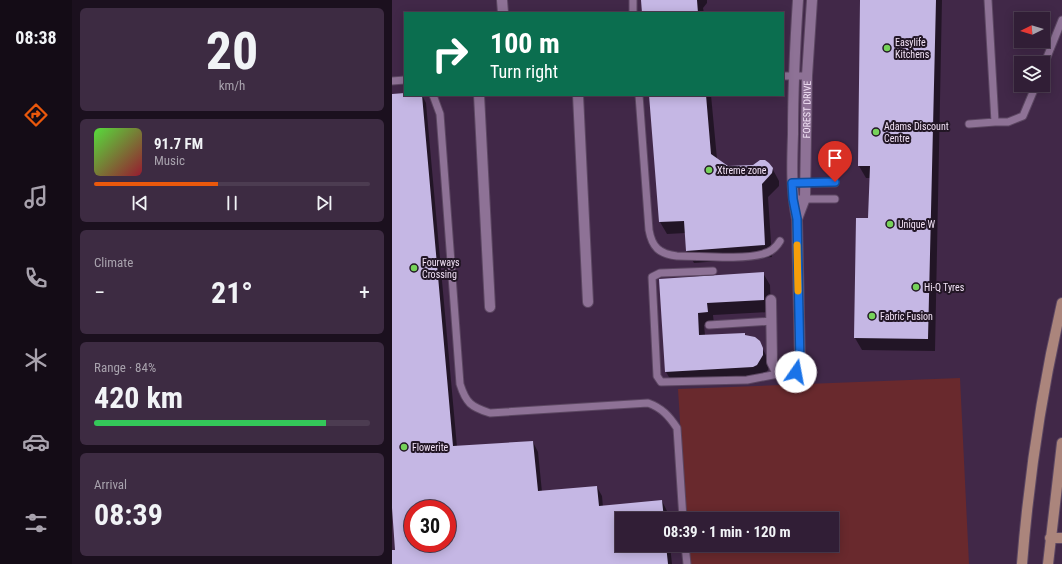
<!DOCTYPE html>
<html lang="en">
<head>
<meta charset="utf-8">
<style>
  :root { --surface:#311e36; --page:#3d2b42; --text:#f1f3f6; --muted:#a8a2ad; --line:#4c3c51; --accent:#ea580c }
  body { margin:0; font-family:"Roboto Condensed",sans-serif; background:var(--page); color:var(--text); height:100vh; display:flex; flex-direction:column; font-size:15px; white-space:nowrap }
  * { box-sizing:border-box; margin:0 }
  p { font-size:13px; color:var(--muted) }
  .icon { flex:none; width:22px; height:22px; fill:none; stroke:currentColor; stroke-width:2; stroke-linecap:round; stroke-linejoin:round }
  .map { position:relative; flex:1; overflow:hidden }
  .sheet { display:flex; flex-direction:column; gap:8px; padding:8px; background:#1b101e; width:320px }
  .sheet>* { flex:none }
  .hud { position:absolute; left:12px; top:12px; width:380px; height:84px; border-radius:0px; box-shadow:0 2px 10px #0003,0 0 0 1px var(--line); background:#0b6e4f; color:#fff; overflow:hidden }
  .needle { width:26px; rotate:265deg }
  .tools { position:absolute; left:622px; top:12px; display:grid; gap:8px }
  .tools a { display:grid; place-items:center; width:36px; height:36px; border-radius:0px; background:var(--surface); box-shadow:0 2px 10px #0003,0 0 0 1px var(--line); font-size:20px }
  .speed { position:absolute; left:12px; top:500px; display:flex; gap:8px; font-size:20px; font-weight:700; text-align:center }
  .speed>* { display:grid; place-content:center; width:52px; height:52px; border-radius:50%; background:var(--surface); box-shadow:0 2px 10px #0003,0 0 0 1px var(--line); line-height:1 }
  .speed .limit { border:6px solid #d22; background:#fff; color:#111 }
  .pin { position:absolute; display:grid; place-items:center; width:34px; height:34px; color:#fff; margin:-41px -17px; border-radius:50% 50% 50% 0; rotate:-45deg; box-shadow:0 0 4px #0007 }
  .pin .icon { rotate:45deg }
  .me { position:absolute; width:44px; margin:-22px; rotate:12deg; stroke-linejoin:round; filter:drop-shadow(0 0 3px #0008) }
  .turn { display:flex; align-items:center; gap:14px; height:84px; padding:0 20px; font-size:18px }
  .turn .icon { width:52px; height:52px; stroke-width:2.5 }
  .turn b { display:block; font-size:28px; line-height:34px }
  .big { font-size:30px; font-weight:700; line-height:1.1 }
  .sheet .card { flex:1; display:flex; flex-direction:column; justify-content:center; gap:6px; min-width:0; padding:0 14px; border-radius:6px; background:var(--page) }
  .sheet .dial { align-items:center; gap:0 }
  .dial b { font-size:52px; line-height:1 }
  .song { display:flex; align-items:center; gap:12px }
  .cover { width:48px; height:48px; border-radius:6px; background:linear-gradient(135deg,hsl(110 70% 55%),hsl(350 70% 35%)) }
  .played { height:4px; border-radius:2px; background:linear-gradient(90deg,var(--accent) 45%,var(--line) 45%) }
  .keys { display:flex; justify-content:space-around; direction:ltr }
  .heat { display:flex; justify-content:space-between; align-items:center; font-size:22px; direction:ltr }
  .charge { height:6px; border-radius:3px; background:linear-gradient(90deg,#34c759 84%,var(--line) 0) }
  .trip { position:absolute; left:223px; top:512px; width:224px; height:40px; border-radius:0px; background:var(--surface); box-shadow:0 2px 10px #0003,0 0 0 1px var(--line); font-weight:700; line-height:40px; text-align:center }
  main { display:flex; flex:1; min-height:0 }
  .tab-bar { display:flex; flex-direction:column; width:72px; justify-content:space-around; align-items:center; background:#140c16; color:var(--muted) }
  .tab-bar .icon { width:28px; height:28px }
  .tab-bar .active { color:var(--accent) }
  .tab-bar b { font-size:18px; color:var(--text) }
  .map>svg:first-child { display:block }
  .green { fill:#69292d }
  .shadow { fill:#0007; fill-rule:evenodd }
  .building { fill:#c5b7e4; fill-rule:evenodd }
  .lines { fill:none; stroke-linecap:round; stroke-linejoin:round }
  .service-casing { stroke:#5c4762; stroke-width:9 }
  .minor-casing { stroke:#5c4762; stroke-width:12 }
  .secondary-casing { stroke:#5c4762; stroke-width:12 }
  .service { stroke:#8e7296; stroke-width:7 }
  .minor { stroke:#8e7296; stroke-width:10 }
  .secondary { stroke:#ab857c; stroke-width:10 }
  .route-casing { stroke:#114b97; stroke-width:10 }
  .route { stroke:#1a73e8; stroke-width:7 }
  .slow { stroke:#f59e0b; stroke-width:7 }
  .poi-dot { fill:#76d25a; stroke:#221625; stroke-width:1.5 }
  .labels { text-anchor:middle; stroke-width:4; stroke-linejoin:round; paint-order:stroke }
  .poi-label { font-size:10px; fill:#f2e2f6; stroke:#221625; text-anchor:start }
  .street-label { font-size:10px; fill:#f2e2f6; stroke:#221625 }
</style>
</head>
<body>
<main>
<nav class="tab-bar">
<b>08:38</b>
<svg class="icon active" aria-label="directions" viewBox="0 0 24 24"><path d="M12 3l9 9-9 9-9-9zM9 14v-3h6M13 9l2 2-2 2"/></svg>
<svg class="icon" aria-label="music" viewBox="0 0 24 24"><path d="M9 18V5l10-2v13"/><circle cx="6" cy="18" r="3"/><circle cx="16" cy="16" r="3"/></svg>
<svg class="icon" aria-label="phone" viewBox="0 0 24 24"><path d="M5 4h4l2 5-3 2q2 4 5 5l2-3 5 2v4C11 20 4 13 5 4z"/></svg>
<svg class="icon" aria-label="climate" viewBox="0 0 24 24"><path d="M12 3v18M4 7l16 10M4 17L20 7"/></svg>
<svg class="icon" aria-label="car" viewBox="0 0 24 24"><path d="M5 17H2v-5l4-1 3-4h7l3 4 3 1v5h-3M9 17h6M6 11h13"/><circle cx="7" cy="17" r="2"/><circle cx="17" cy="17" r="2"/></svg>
<svg class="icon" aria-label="filters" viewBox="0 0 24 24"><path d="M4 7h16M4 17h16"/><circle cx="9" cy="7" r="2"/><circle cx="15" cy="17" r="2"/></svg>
</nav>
<section class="sheet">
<div class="card dial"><b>20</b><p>km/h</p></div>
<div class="card">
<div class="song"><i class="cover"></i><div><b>91.7 FM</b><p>Music</p></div></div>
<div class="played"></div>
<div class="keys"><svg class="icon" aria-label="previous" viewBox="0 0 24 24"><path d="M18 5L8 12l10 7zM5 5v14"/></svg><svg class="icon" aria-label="pause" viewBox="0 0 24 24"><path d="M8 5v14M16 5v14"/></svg><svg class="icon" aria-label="next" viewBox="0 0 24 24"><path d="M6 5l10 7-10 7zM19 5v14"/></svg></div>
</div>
<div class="card"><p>Climate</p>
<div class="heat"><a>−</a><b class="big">21°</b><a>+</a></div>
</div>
<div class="card"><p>Range · 84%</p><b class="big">420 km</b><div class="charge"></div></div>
<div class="card"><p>Arrival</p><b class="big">08:39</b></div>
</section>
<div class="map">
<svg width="670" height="564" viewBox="0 0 670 564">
  <rect width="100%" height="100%" fill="#412848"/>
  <!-- green -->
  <path class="green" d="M568,378L577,564H297L296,545H440V519H294L286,389Z"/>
  <!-- shadow -->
  <path class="shadow" d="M250,0H315V3L311,8L312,13H251Z
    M469,0H550L543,351L470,350L463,338L465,219H477L479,178H474L467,166Z
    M13,94L30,95L34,103L65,447L141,442L146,452L150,492L205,487L210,496L211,507L270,501L275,511L276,519H230V545H278L280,564H0V551H4L0,495V95ZM21,509H55V543H21Z
    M258,95H319L325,159L336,167L380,168L387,181V186L376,197L380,257L302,263L295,251L294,233L275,234L268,222Z
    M371,273L378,285L379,312L321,315L322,324L312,325L313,335L353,334L354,336L367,342L377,361V368L372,377L281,384L274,372L268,280Z"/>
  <!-- building -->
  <path class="building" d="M249,0H305L306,13H250Z
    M468,0H544L536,339L462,338L464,218H476L478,166H466Z
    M13,93V95H30L61,446L141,441L146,491L205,486L207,506L270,500L272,519H230V545H274L276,564H0V550H3L0,508V94ZM21,509H55V543H21Z
    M257,95H314L319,154L336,166L361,165L368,160H373L377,163L381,168L380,173L370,184L373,245L294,251L292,221L267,222Z
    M372,272V300L315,303L316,312L306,313L307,335L353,333V335L363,337L368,341L371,348V355L365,365L361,367L273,372L267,279Z"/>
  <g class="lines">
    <defs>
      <path id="service" d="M241,0V13
        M596,0L603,122H616L631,116L644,85
        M651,67L670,20
        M391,76H415
        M0,81L13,80
        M41,95L48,114L68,384C74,403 79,407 98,413L256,403C270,408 277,416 285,428L291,519
        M247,95L257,230C260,247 267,254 285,256C308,256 350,260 371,254C379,252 384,248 388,241
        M577,124L603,122
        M400,183H443
        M401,199H443
        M321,271L268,273L260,277L265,376L269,382L355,380L386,374
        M317,325L380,321
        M293,545L295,564"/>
      <g id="minor">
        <path d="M110,0L111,13"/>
        <path d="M87,95L98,307"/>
        <path d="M186,95L196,302"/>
        <path id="s1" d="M405,219L413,198L415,76L420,0"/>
        <path d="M379,300L380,362L386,374C396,378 406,373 408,363L405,219C399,190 400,163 401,134C401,89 403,45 406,0"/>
      </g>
      <path id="secondary" d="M658,538H670
        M630,564C637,476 650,389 670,303
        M656,564L670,443"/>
    </defs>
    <!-- service casing -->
    <use href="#service" class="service-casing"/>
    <!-- minor casing -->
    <use href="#minor" class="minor-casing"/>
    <!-- secondary casing -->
    <use href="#secondary" class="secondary-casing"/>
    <!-- service -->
    <use href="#service" class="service"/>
    <!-- minor -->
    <use href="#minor" class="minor"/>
    <!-- secondary -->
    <use href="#secondary" class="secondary"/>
  </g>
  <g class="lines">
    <defs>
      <path id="route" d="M404,372L407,369L408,363L405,219L401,199L400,183L443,182"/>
    </defs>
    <!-- route casing -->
    <use href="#route" class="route-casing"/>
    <!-- route -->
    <use href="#route" class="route"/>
    <!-- slow -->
    <path class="slow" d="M405,245L406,291"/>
  </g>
  <!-- markers -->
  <g class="poi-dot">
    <circle cx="495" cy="48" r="4"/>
    <circle cx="484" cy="132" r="4"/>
    <circle cx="317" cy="170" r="4"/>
    <circle cx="498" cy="224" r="4"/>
    <circle cx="22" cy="268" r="4"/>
    <circle cx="524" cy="287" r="4"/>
    <circle cx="480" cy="316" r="4"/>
    <circle cx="12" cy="447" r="4"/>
  </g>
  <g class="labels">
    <!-- poi labels -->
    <g class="poi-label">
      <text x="503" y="46">Easylife<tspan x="503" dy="12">Kitchens</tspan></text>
      <text x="492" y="130">Adams Discount<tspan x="492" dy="12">Centre</tspan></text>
      <text x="325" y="174">Xtreme zone</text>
      <text x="506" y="228">Unique W</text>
      <text x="30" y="266">Fourways<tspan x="30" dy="12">Crossing</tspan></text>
      <text x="532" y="291">Hi-Q Tyres</text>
      <text x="488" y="320">Fabric Fusion</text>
      <text x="20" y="451">Flowerite</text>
    </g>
    <!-- street labels -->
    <g class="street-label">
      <text dy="4" stroke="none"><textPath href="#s1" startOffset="111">FOREST DRIVE</textPath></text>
    </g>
  </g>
</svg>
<div class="tools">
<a><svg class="needle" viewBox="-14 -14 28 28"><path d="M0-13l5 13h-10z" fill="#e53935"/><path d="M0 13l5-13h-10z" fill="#a8a2ad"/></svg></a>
<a><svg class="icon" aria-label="layers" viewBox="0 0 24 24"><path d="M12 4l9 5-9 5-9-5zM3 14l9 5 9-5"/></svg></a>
</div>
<div class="speed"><div class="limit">30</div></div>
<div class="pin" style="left:443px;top:182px;background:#d93025"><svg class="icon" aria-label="arrive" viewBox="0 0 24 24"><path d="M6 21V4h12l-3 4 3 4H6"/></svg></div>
<svg class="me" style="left:404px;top:372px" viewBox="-20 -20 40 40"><circle r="19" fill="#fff"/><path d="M0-13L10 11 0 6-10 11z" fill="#1a73e8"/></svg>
<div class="trip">08:39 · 1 min · 120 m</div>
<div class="hud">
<div class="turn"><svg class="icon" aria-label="right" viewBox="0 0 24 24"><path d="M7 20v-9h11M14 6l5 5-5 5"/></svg><div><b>100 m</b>Turn right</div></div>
</div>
</div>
</main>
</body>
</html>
